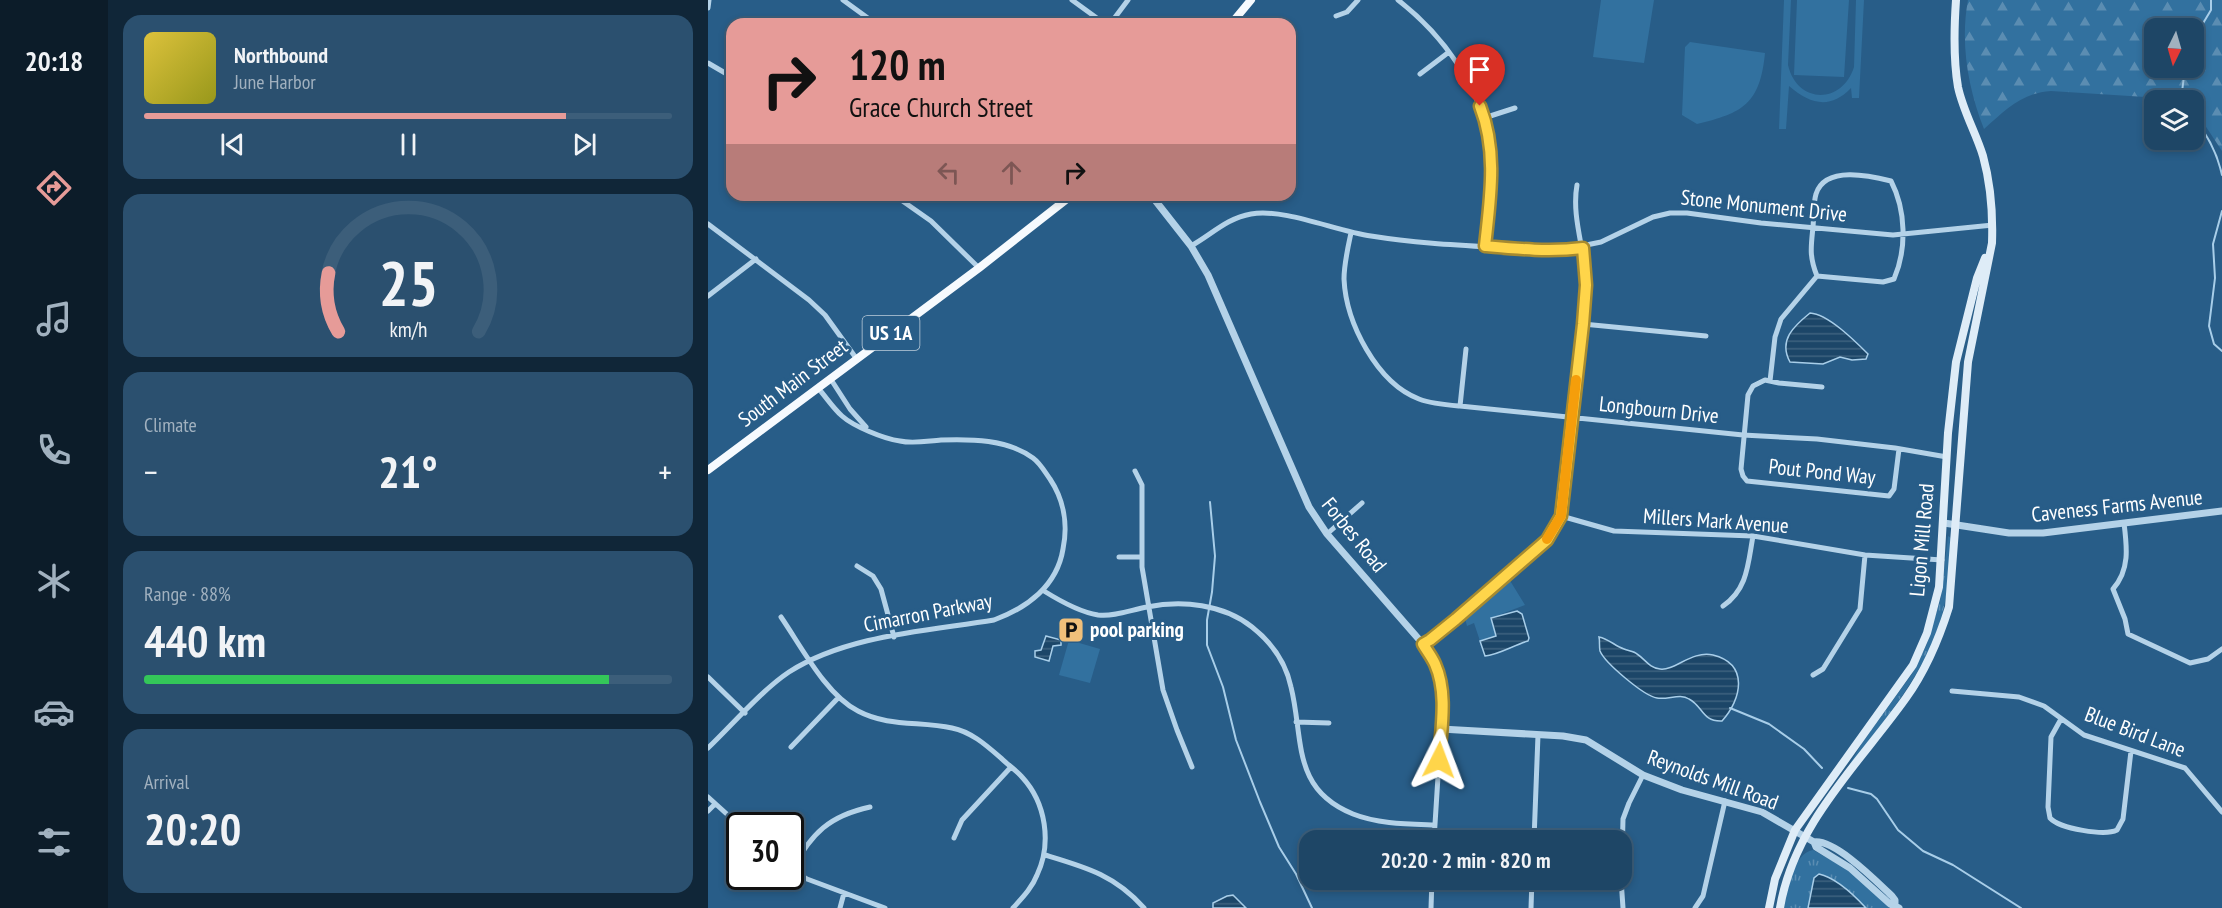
<!DOCTYPE html>
<html lang="en">
<head>
<meta charset="utf-8">
<style>
  :root { --surface:#1e4666; --page:#2b506f; --text:#f1f3f6; --muted:#a1b1bf; --line:#3c5e7a; --accent:#e69b98 }
  body { margin:0; font-family:"PT Sans Narrow",sans-serif; background:var(--page); color:var(--text); height:100vh; display:flex; flex-direction:column; font-size:22px; white-space:nowrap }
  * { box-sizing:border-box; margin:0 }
  p { font-size:20px; color:var(--muted) }
  .icon { flex:none; width:33px; height:33px; fill:none; stroke:currentColor; stroke-width:2; stroke-linecap:round; stroke-linejoin:round }
  .map { position:relative; flex:1; overflow:hidden }
  .panel { display:flex; flex-direction:column; gap:15px; padding:15px; background:#102638; width:600px }
  .panel>* { flex:none }
  .banner { position:absolute; left:18px; top:18px; width:570px; height:183px; border-radius:18px; box-shadow:0 3px 9px #0003,0 0 0 2px var(--line); background:#e69b98; color:#111; overflow:hidden }
  .needle { width:39px; rotate:185deg }
  .fabs { position:absolute; left:1436px; top:18px; display:grid; gap:12px }
  .fabs a { display:grid; place-items:center; width:60px; height:60px; border-radius:12px; background:var(--surface); box-shadow:0 3px 9px #0003,0 0 0 2px var(--line); font-size:30px }
  .speed { position:absolute; left:18px; top:812px; display:flex; gap:12px; font-size:30px; font-weight:700; text-align:center }
  .speed>* { display:grid; place-content:center; width:78px; height:78px; border-radius:50%; background:var(--surface); box-shadow:0 3px 9px #0003,0 0 0 2px var(--line); line-height:1 }
  .speed .limit { border:3px solid #111; border-radius:9px; background:#fff; color:#111 }
  .pin { position:absolute; display:grid; place-items:center; width:51px; height:51px; color:#fff; margin:-62px -26px; border-radius:50% 50% 50% 0; rotate:-45deg; box-shadow:0 0 6px #0007 }
  .pin .icon { rotate:45deg }
  .me { position:absolute; width:66px; margin:-33px; rotate:3deg; stroke-linejoin:round; filter:drop-shadow(0 0 4px #0008) }
  .turn { display:flex; align-items:center; gap:21px; height:126px; padding:0 24px; font-size:27px }
  .turn .icon { width:78px; height:78px; stroke-width:2.5 }
  .turn b { display:block; font-size:42px; line-height:51px }
  .lanes { display:flex; align-items:center; height:57px; padding:0 24px; background:#0003; justify-content:center; gap:30px; direction:ltr }
  .lanes .off { opacity:.35 }
  .big { font-size:45px; font-weight:600; line-height:1.1 }
  .panel .widget { flex:1; display:flex; flex-direction:column; justify-content:center; gap:9px; min-width:0; padding:0 21px; border-radius:18px; background:var(--page) }
  .panel .dial { align-items:center; gap:0 }
  .dial svg { height:156px; overflow:visible; fill:none; stroke:var(--line); stroke-width:7; stroke-linecap:round; text-anchor:middle }
  .dial text { fill:var(--text); stroke:none }
  .song { display:flex; align-items:center; gap:18px }
  .cover { width:72px; height:72px; border-radius:9px; background:linear-gradient(135deg,hsl(50 70% 55%),hsl(60 70% 35%)) }
  .played { height:6px; border-radius:3px; background:linear-gradient(90deg,var(--accent) 80%,var(--line) 80%) }
  .keys { display:flex; justify-content:space-around; direction:ltr }
  .heat { display:flex; justify-content:space-between; align-items:center; font-size:33px; direction:ltr }
  .charge { height:9px; border-radius:4px; background:linear-gradient(90deg,#34c759 88%,var(--line) 0) }
  .trip { position:absolute; left:591px; top:830px; width:333px; height:60px; border-radius:18px; background:var(--surface); box-shadow:0 3px 9px #0003,0 0 0 2px var(--line); font-weight:600; line-height:60px; text-align:center }
  main { display:flex; flex:1; min-height:0 }
  .tab-bar { display:flex; flex-direction:column; width:108px; justify-content:space-around; align-items:center; background:#0c1c29; color:var(--muted) }
  .tab-bar .icon { width:42px; height:42px }
  .tab-bar .active { color:var(--accent) }
  .tab-bar b { font-size:27px; color:var(--text) }
  .map>svg:first-child { display:block }
  .grass { fill:url(#grass-tufts) }
  .forest { fill:url(#forest-firs); fill-rule:evenodd }
  .green { fill:#32719f }
  .water { fill:url(#water-rules); stroke:#a8cee9; stroke-width:1.5 }
  .lines { fill:none; stroke-linecap:round; stroke-linejoin:round }
  .stream { stroke:#a8cee9; stroke-width:2 }
  .minor { stroke:#b4d2e8; stroke-width:5 }
  .tertiary { stroke:#b4d2e8; stroke-width:7 }
  .secondary { stroke:#deecf7; stroke-width:8 }
  .primary { stroke:#f6fafe; stroke-width:8 }
  .route-casing { stroke:#a68a30; stroke-width:15 }
  .route { stroke:#ffd54a; stroke-width:10 }
  .slow { stroke:#f59e0b; stroke-width:10 }
  .labels { text-anchor:middle; stroke-width:6; stroke-linejoin:round; paint-order:stroke }
  .shield { fill:#285d88; stroke:#becedb; stroke-width:1.5 }
  .shield-label { font-size:20px; font-weight:bold; fill:#fff }
  .street-label { font-size:21px; fill:#fff; stroke:#285d88 }
  .poi-label { font-size:21px; font-weight:bold; fill:#fff; stroke:#285d88; text-anchor:start }
</style>
</head>
<body>
<main>
<nav class="tab-bar">
<b>20:18</b>
<svg class="icon active" aria-label="directions" viewBox="0 0 24 24"><path d="M12 3l9 9-9 9-9-9zM9 14v-3h6M13 9l2 2-2 2"/></svg>
<svg class="icon" aria-label="music" viewBox="0 0 24 24"><path d="M9 18V5l10-2v13"/><circle cx="6" cy="18" r="3"/><circle cx="16" cy="16" r="3"/></svg>
<svg class="icon" aria-label="phone" viewBox="0 0 24 24"><path d="M5 4h4l2 5-3 2q2 4 5 5l2-3 5 2v4C11 20 4 13 5 4z"/></svg>
<svg class="icon" aria-label="climate" viewBox="0 0 24 24"><path d="M12 3v18M4 7l16 10M4 17L20 7"/></svg>
<svg class="icon" aria-label="car" viewBox="0 0 24 24"><path d="M5 17H2v-5l4-1 3-4h7l3 4 3 1v5h-3M9 17h6M6 11h13"/><circle cx="7" cy="17" r="2"/><circle cx="17" cy="17" r="2"/></svg>
<svg class="icon" aria-label="filters" viewBox="0 0 24 24"><path d="M4 7h16M4 17h16"/><circle cx="9" cy="7" r="2"/><circle cx="15" cy="17" r="2"/></svg>
</nav>
<section class="panel">
<div class="widget">
<div class="song"><i class="cover"></i><div><b>Northbound</b><p>June Harbor</p></div></div>
<div class="played"></div>
<div class="keys"><svg class="icon" aria-label="previous" viewBox="0 0 24 24"><path d="M18 5L8 12l10 7zM5 5v14"/></svg><svg class="icon" aria-label="pause" viewBox="0 0 24 24"><path d="M8 5v14M16 5v14"/></svg><svg class="icon" aria-label="next" viewBox="0 0 24 24"><path d="M6 5l10 7-10 7zM19 5v14"/></svg></div>
</div>
<div class="widget dial"><svg viewBox="0 0 100 80">
<path d="M14 69A42 42 0 1 1 86 69"/>
<path d="M14 69A42 42 0 0 1 9 39" stroke="#e69b98"/>
<text x="50" y="56" font-size="32" font-weight="700">25</text>
<text x="50" y="72" font-size="11">km/h</text>
</svg></div>
<div class="widget"><p>Climate</p>
<div class="heat"><a>−</a><b class="big">21°</b><a>+</a></div>
</div>
<div class="widget"><p>Range · 88%</p><b class="big">440 km</b><div class="charge"></div></div>
<div class="widget"><p>Arrival</p><b class="big">20:20</b></div>
</section>
<div class="map">
<svg width="1514" height="908" viewBox="0 0 1514 908">
  <defs>
    <pattern id="grass-tufts" width="24" height="20" patternUnits="userSpaceOnUse" patternTransform="scale(1.5)"><rect width="24" height="20" fill="#32719f"/><path d="M3 7l-1-3M5 7V3M7 7l1-3M15 17l-1-3M17 17v-4M19 17l1-3" fill="none" stroke="#5b8db2"/></pattern>
    <pattern id="forest-firs" width="22" height="20" patternUnits="userSpaceOnUse" patternTransform="scale(1.5)"><rect width="22" height="20" fill="#32719f"/><path d="M5 1l3.5 6h-7zM16 11l3.5 6h-7z" fill="#5b8db2"/></pattern>
    <pattern id="water-rules" width="6" height="5" patternUnits="userSpaceOnUse" patternTransform="scale(1.5)"><rect width="6" height="5" fill="#1c4668"/><path d="M0 2.5h6" fill="none" stroke="#3e627f"/></pattern>
  </defs>
  <rect width="100%" height="100%" fill="#285d88"/>
  <!-- grass -->
  <path class="grass" d="M1240,536L1243,538C1241,564 1241,590 1234,615C1218,673 1178,716 1145,763L1143,762L1154,743L1204,674L1219,644L1233,597Z
    M1105,850L1146,873L1181,908H1158L1134,887L1106,878L1100,908H1076C1079,891 1085,853 1105,850Z"/>
  <!-- forest -->
  <path class="forest" d="M1260,0H1514V151L1485,107V100L1343,91C1313,93 1298,110 1276,129C1260,88 1252,43 1260,0ZM1446,28H1485V68H1446Z"/>
  <!-- green -->
  <path class="green" d="M893,0H946L936,63L885,57Z
    M1076,0H1083L1080,65C1089,104 1134,105 1146,67L1148,0H1156L1151,98H1144L1143,88C1122,110 1102,104 1081,86L1078,129H1071Z
    M1089,0H1141L1136,77L1086,75Z
    M982,42L1057,53C1052,104 1035,113 989,124L974,115L977,47Z
    M801,579L817,605L783,618L788,636L772,641L766,623L759,626L757,618L759,614Z
    M361,640L392,649L382,683L351,675Z"/>
  <!-- water -->
  <path class="water" d="M1102,313C1120,314 1147,341 1160,354L1158,359L1144,360L1132,357L1115,364L1082,362C1070,340 1086,326 1102,313Z
    M809,611L814,614L821,638L820,641C806,645 790,655 777,656L772,641L788,636L783,618Z
    M338,636L353,640V645L345,646L341,661L327,657V651L333,650Z
    M891,637C901,639 907,646 916,649C920,651 926,651 929,654C937,659 941,668 952,669C967,671 984,650 1005,655C1041,664 1034,699 1014,721C994,722 995,706 981,699C972,693 960,700 949,698C936,696 897,663 892,651C891,647 892,641 891,637Z
    M1111,874C1129,878 1146,895 1158,908H1100L1106,878Z
    M525,895L538,908H505V903L519,896Z"/>
  <g class="lines">
    <!-- stream -->
    <path class="stream" d="M1485,40L1503,10V0
      M1473,100L1477,68
      M1485,117C1500,135 1509,152 1514,175
      M1514,211L1505,244L1507,278L1501,326L1506,344L1514,351
      M502,502L507,556L504,592L499,620V645L515,687L528,740L552,802L571,847L588,874L604,908
      M1022,708L1061,724L1096,749L1114,768
      M1140,788L1163,794L1169,799L1190,830L1215,851L1245,865L1313,908"/>
    <!-- minor -->
    <path class="minor" d="M135,0L168,24
      M364,0L397,24
      M690,0C735,35 773,87 782,145C787,178 780,213 777,246
      M0,8L1,0
      M628,16L639,12L650,0
      M402,24L420,0
      M0,63L24,77
      M712,74L741,52
      M776,118L807,108
      M186,195L223,221L271,268
      M0,224L101,300L117,315L148,358
      M643,233C640,247 636,264 636,279C638,323 669,383 711,399C724,404 739,405 752,406L1035,435L1109,439L1187,448L1239,457
      M483,246C503,235 519,218 543,214C576,208 628,231 663,236C719,245 776,246 832,250H854L893,242L945,217L962,213H979L1053,223L1185,235L1285,225
      M0,296L48,259
      M875,324L998,336
      M122,378L142,409L158,427
      M1062,381L1067,337L1073,319L1109,276C1101,256 1103,247 1105,227C1106,216 1105,204 1108,194C1117,165 1163,176 1183,181C1198,210 1199,249 1186,279L1175,282L1109,276
      M1114,387L1071,383L1057,380L1045,386L1040,395L1033,469L1035,476L1039,481L1181,496L1186,489L1191,449
      M752,406L758,349
      M427,471L434,485V567L455,690L469,730L484,767
      M853,516L906,531L1045,536L1157,555L1234,560
      M1416,523C1419,547 1422,570 1405,589L1417,619L1420,634L1482,663L1500,659L1514,649
      M619,534L654,503
      M411,557H434
      M149,566L165,576L173,589L186,637
      M336,591C352,601 371,612 390,615C406,617 423,610 439,607C474,600 515,604 544,627C563,642 578,663 583,687C596,739 583,789 645,814C670,824 700,824 727,825
      M1015,606C1040,589 1040,563 1045,536
      M73,617C93,646 118,695 150,711C180,727 212,721 244,728C264,732 279,746 294,759C300,765 308,770 314,777C338,803 344,843 329,875C324,888 314,898 305,908
      M715,644L722,640L748,619L839,540L853,516L878,285C878,252 863,218 869,185
      M1105,675L1115,669L1152,609L1157,555
      M0,677L37,713
      M1244,691L1311,697L1336,706L1376,735L1477,768L1514,812
      M1353,719L1343,737L1340,807L1342,818C1352,829 1397,836 1409,830L1415,819L1423,751
      M588,722L621,723
      M83,747L131,697
      M0,748C24,725 54,690 81,672C139,635 219,631 286,620C319,608 349,586 355,549C360,525 356,500 342,479C337,472 332,463 325,458C299,439 263,439 233,440C219,441 205,444 192,441C176,439 145,426 134,416C125,408 118,397 110,388
      M0,797L32,826
      M0,811L7,804
      M246,838L254,820L303,767
      M726,840L733,729
      M826,840L830,735
      M337,855C377,867 407,875 436,908
      M914,860L915,819L921,803L935,775
      M82,868L99,879L177,908
      M84,869C104,833 121,816 162,807
      M913,879L915,908
      M132,908L136,893
      M723,908L724,879
      M823,908L824,879
      M987,908L995,896L1017,801"/>
    <!-- tertiary -->
    <path class="tertiary" d="M443,195L483,246L500,275L601,507L619,534L715,644C735,677 735,691 733,729L855,736L878,740L935,775L974,790L1054,812L1106,842L1108,847L1142,868L1182,904L1191,908
      M1236,523L1301,533H1335L1514,511
      M1106,842C1127,839 1169,882 1184,896L1187,900V905"/>
    <!-- secondary -->
    <path class="secondary" d="M1061,908L1067,879L1087,830L1205,665L1219,633L1231,587L1240,433L1248,362L1269,278L1277,258
      M1072,908C1086,824 1151,764 1198,698C1218,670 1231,639 1241,607L1260,362L1284,243C1285,214 1283,185 1275,156C1268,133 1255,111 1250,87C1245,58 1246,29 1248,0"/>
    <!-- primary -->
    <path class="primary" d="M523,24L543,0
      M0,470L271,268L364,195"/>
  </g>
  <g class="lines">
    <defs>
      <path id="route" d="M731,760C733,729 740,693 727,664C724,657 719,651 715,644L722,640L748,619L839,540L853,516L875,324L878,285L875,248C842,252 810,249 777,246C782,199 790,152 772,106"/>
    </defs>
    <!-- route casing -->
    <use href="#route" class="route-casing"/>
    <!-- route -->
    <use href="#route" class="route"/>
    <!-- slow -->
    <path class="slow" d="M839,539L853,516L868,380"/>
  </g>
  <!-- icons -->
  <defs>
    <symbol id="parking-square" viewBox="-11 -11 22 22"><rect x="-9" y="-9" width="18" height="18" rx="4" fill="#f0bf7a" stroke="#285d88"/><path d="M-3.5-5.5H1a3.5 3.5 0 0 1 0 7H-1V5.5H-3.5ZM-1-3.4V-.6H.8a1.4 1.4 0 0 0 0-2.8Z" fill="#111"/></symbol>
  </defs>
  <g fill-rule="evenodd">
    <use href="#parking-square" x="348" y="615" width="30" height="30"/>
  </g>
  <g class="labels">
    <!-- shield labels -->
    <rect class="shield" x="154.5" y="316" width="57" height="34" rx="4.5"/>
    <g class="shield-label">
      <text x="183" y="340">US 1A</text>
    </g>
    <!-- street labels -->
    <g class="street-label">
      <text transform="translate(1056 206) rotate(6)" y="7">Stone Monument Drive</text>
      <text transform="translate(85 383) rotate(-37)" y="7">South Main Street</text>
      <text transform="translate(951 410) rotate(6)" y="7">Longbourn Drive</text>
      <text transform="translate(1114 472) rotate(6)" y="7">Pout Pond Way</text>
      <text transform="translate(1409 506) rotate(-6)" y="7">Caveness Farms Avenue</text>
      <text transform="translate(1008 521) rotate(4)" y="7">Millers Mark Avenue</text>
      <text transform="translate(646 535) rotate(51)" y="7">Forbes Road</text>
      <text transform="translate(1214 540) rotate(-85)" y="7">Ligon Mill Road</text>
      <text transform="translate(220 613) rotate(-11)" y="7">Cimarron Parkway</text>
      <text transform="translate(1427 732) rotate(21)" y="7">Blue Bird Lane</text>
      <text transform="translate(1005 780) rotate(20)" y="7">Reynolds Mill Road</text>
    </g>
    <!-- poi labels -->
    <g class="poi-label">
      <text x="382" y="637">pool parking</text>
    </g>
  </g>
</svg>
<div class="fabs">
<a><svg class="needle" viewBox="-14 -14 28 28"><path d="M0-13l5 13h-10z" fill="#e53935"/><path d="M0 13l5-13h-10z" fill="#a1b1bf"/></svg></a>
<a><svg class="icon" aria-label="layers" viewBox="0 0 24 24"><path d="M12 4l9 5-9 5-9-5zM3 14l9 5 9-5"/></svg></a>
</div>
<div class="speed"><div class="limit">30</div></div>
<div class="pin" style="left:772px;top:106px;background:#d93025"><svg class="icon" aria-label="arrive" viewBox="0 0 24 24"><path d="M6 21V4h12l-3 4 3 4H6"/></svg></div>
<svg class="me" style="left:731px;top:760px" viewBox="-20 -20 40 40"><path d="M0-17L14 15 0 8-14 15z" fill="#ffd54a" stroke="#fff" stroke-width="4"/></svg>
<div class="trip">20:20 · 2 min · 820 m</div>
<div class="banner">
<div class="turn"><svg class="icon" aria-label="right" viewBox="0 0 24 24"><path d="M7 20v-9h11M14 6l5 5-5 5"/></svg><div><b>120 m</b>Grace Church Street</div></div>
<div class="lanes"><svg class="icon off" aria-label="left" viewBox="0 0 24 24"><path d="M17 20v-9H6M10 6l-5 5 5 5"/></svg><svg class="icon off" aria-label="ahead" viewBox="0 0 24 24"><path d="M12 20V5M6 11l6-6 6 6"/></svg><svg class="icon" aria-label="right" viewBox="0 0 24 24"><path d="M7 20v-9h11M14 6l5 5-5 5"/></svg></div>
</div>
</div>
</main>
</body>
</html>
